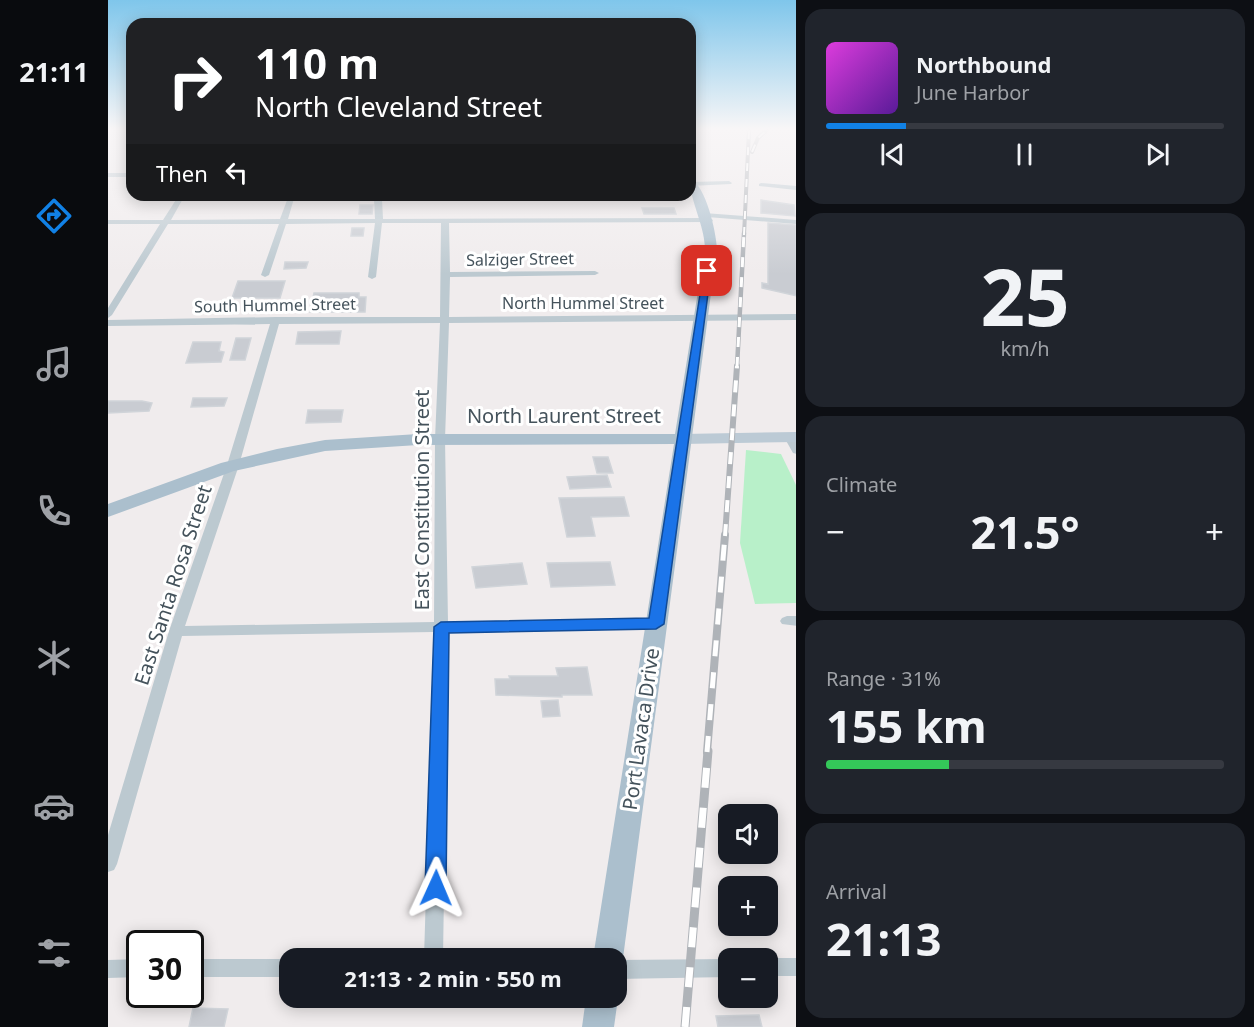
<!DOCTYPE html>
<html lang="en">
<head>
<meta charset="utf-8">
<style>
  :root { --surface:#171b24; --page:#20242c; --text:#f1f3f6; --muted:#9ea1a6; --line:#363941; --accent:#1181e5 }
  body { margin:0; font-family:"Noto Sans",sans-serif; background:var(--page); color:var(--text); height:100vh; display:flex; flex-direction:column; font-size:22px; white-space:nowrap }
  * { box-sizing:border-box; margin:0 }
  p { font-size:20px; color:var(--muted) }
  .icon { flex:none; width:33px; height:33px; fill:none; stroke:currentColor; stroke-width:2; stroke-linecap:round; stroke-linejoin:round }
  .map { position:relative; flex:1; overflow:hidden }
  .sheet { display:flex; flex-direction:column; gap:9px; padding:9px; background:#0d0f14; width:458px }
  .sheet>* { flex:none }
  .guide { position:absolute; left:18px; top:18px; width:570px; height:183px; border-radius:18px; box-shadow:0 3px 15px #0003; background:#202124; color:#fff; overflow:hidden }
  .tools { position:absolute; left:610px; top:804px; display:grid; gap:12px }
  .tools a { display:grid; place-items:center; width:60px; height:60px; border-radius:12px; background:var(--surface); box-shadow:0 3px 15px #0003; font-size:30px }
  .speed { position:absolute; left:18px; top:930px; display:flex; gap:12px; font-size:30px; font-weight:700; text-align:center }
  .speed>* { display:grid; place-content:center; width:78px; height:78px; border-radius:50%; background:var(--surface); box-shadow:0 3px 15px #0003; line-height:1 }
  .speed .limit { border:3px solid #111; border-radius:9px; background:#fff; color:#111 }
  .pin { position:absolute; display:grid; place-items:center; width:51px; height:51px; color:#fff; margin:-26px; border-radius:12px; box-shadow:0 3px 9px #0006 }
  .me { position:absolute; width:66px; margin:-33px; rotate:1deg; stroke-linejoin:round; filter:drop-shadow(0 0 4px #0008) }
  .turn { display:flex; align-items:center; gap:21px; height:126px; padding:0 30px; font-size:27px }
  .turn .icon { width:78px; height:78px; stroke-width:2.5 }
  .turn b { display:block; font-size:42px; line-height:51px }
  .then { display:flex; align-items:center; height:57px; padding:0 30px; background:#0003; gap:12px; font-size:22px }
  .big { font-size:45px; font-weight:700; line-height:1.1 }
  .sheet .tile { flex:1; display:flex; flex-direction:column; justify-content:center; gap:9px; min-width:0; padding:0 21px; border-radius:18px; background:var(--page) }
  .sheet .dial { align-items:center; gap:0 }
  .dial b { font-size:78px; line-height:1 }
  .song { display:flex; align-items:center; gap:18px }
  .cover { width:72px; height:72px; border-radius:9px; background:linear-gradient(135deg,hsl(300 70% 55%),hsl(270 70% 35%)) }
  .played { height:6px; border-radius:3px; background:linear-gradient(90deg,var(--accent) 20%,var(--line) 20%) }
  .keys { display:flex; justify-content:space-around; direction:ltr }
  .heat { display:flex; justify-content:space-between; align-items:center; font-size:33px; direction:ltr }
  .charge { height:9px; border-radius:4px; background:linear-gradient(90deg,#34c759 31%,var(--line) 0) }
  .trip { position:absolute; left:171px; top:948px; width:348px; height:60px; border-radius:18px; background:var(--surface); box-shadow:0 3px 15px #0003; font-weight:700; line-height:60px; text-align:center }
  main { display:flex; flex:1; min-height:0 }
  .menu { display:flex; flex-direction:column; width:108px; justify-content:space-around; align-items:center; background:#090b0e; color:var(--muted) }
  .menu .icon { width:42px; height:42px }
  .menu .active { color:var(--accent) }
  .menu b { font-size:27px; color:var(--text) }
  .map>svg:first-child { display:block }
  .green { fill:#b8f0c9 }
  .building { fill:#c9ccd2; stroke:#d0d4d9; stroke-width:1.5 }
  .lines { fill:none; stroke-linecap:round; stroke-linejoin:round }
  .minor { fill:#bcc9d0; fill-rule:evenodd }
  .secondary { fill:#bccad5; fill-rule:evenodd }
  .primary { fill:#abbfcd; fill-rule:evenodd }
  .rail-far4-casing { stroke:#afb3b8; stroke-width:4 }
  .rail-far3-casing { stroke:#afb3b8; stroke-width:4.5 }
  .rail-far2-casing { stroke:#afb3b8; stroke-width:6 }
  .rail-far1-casing { stroke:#afb3b8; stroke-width:8 }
  .rail-casing { stroke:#afb3b8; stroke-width:9 }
  .rail-far4 { stroke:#fff; stroke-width:2; stroke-dasharray:8; stroke-linecap:butt }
  .rail-far3 { stroke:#fff; stroke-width:3; stroke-dasharray:10; stroke-linecap:butt }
  .rail-far2 { stroke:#fff; stroke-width:4; stroke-dasharray:12; stroke-linecap:butt }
  .rail-far1 { stroke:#fff; stroke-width:5; stroke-dasharray:16; stroke-linecap:butt }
  .rail { stroke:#fff; stroke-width:7; stroke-dasharray:20; stroke-linecap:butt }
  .route { fill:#1a73e8; stroke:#114b97; stroke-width:1.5 }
  .labels { text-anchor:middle; stroke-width:6; stroke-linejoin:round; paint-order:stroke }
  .far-street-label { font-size:16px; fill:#44525b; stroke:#fff }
  .street-label { font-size:20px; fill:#44525b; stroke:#fff }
</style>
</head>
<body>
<main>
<nav class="menu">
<b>21:11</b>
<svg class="icon active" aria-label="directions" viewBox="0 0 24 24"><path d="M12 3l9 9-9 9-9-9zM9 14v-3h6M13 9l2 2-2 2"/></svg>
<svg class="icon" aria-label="music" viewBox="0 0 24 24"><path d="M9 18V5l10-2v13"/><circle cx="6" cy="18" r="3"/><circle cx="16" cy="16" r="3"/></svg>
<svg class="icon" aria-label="phone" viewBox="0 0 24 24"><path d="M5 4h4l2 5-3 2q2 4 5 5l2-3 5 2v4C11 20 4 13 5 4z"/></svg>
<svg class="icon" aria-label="climate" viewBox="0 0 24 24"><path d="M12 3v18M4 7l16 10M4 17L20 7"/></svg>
<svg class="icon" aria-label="car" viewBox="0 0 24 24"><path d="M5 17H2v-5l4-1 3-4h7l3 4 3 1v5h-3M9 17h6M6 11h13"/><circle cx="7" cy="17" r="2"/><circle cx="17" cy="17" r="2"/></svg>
<svg class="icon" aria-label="filters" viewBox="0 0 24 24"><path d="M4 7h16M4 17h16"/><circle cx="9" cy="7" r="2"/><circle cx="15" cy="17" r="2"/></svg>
</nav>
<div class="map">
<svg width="689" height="1027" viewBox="0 0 689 1027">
  <rect width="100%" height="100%" fill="#f0eced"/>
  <!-- green -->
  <path class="green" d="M638,450L673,454L688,485V603L647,604L632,543Z"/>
  <!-- building -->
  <path class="building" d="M653,200L686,205L687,216L653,213Z
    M252,205H265L264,214H251Z
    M534,208H566L568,214H536Z
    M660,223L688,225L689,296L654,288V283L660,284Z
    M244,228H256L255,236H243Z
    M177,262H200L198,268L176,269Z
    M130,281H177L172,298H124Z
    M206,293H251V297H258L257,312H202Z
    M233,331L231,344H188L190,332Z
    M128,338H143L137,360H122Z
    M85,342H113L111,351L116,352L113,362L78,363Z
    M85,398H119L116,406L83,407Z
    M0,401H34L44,403L41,411L0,413Z
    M200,410H235L233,422L198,423Z
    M485,457H500L505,473H489Z
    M499,475L503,487L462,489L459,477Z
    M516,497L521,516L483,517L487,536L459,537L451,498Z
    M502,562L507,585L443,587L439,563Z
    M414,563L419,584L368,588L364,567Z
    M479,667L484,695H454V697L388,695L387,679H402L401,676H450L448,668Z
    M450,700L452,716L435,717L433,701Z
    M85,1008L120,1009L116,1027H81Z
    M651,1015L654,1027H610L608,1016Z"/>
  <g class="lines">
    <!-- minor -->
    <path class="minor" d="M0,173H24V177H0Z
      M621,181L624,183L623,184L582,186L583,182Z
      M653,183L689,186V190L651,186V184Z
      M71,195H77L63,220L172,219L181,195H187L180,219H267L266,199L270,197L274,199L275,219L601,218L605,220L604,222L341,223L342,272L487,271L491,273L487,275L342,277L341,317L689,314V320L341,323L337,439L340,622L548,619L553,621L555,624L553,627L548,629L340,632L335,958H316L326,632L74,636L9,864L6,870L0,872V835L61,631L119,465L162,324L0,326V320L168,317H332L333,223H274L268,277L264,279L260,277L267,223L178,224L161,275L157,277L153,275L171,224H60L4,315L0,318V308L52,224H0V220H55ZM332,323L327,439L326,622L77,626L131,465L171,324Z
      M596,213L689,220V224L599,217H596Z
      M681,434L685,435L689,441V454L685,453L676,437Z
      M679,616H689V626L674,624L672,621L674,618Z
      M658,958H689V976H660V958Z
      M32,959V977L0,978V960Z
      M82,959H182V977H82Z
      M621,959V977L508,979V960Z"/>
    <!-- secondary -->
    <path class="secondary" d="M689,432V442L575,444L567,439L575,434Z"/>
    <!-- primary -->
    <path class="primary" d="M582,179C598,185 608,232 609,248L515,958L508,970V958H485L566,444L310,445L217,451L126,471L0,517V504L113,463L169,449L217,440L310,434H567L597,248C596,223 582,202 582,179Z
      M508,994L510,998L506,1027H474L478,998H508Z"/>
    <defs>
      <path id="rail-far4" d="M644,152L650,138L659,130
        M636,235L641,130"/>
      <path id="rail-far3" d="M629,367L636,233"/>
      <path id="rail-far2" d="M617,536L629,366"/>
      <path id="rail-far1" d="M599,752L617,535"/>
      <path id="rail" d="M577,1027L600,751"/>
    </defs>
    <!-- rail-far4 casing -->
    <use href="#rail-far4" class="rail-far4-casing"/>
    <!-- rail-far3 casing -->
    <use href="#rail-far3" class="rail-far3-casing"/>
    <!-- rail-far2 casing -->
    <use href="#rail-far2" class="rail-far2-casing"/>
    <!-- rail-far1 casing -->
    <use href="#rail-far1" class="rail-far1-casing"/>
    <!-- rail casing -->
    <use href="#rail" class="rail-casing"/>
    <!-- rail-far4 -->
    <use href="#rail-far4" class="rail-far4"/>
    <!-- rail-far3 -->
    <use href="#rail-far3" class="rail-far3"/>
    <!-- rail-far2 -->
    <use href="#rail-far2" class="rail-far2"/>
    <!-- rail-far1 -->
    <use href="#rail-far1" class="rail-far1"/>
    <!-- rail -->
    <use href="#rail" class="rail"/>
  </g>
  <!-- sky -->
  <linearGradient id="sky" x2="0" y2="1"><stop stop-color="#7fc6eb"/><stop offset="0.47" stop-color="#f8f6f7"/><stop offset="1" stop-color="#f8f6f7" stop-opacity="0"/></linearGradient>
  <rect width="689" height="274" fill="url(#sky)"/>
  <!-- route -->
  <path class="route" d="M596,269L603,271L556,624L548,629L341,633L338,888L335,894L328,897L320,894L317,888L326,627L333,622L541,618Z"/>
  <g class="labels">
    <!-- far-street labels -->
    <g class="far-street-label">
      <text transform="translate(412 259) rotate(-1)" y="6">Salziger Street</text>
      <text x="475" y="309">North Hummel Street</text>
      <text transform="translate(167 305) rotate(-1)" y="6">South Hummel Street</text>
    </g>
    <!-- street labels -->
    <g class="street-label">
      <text x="456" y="423">North Laurent Street</text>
      <text transform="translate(314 500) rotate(-90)" y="7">East Constitution Street</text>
      <text transform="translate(65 585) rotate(-72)" y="7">East Santa Rosa Street</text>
      <text transform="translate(533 729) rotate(-82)" y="7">Port Lavaca Drive</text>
    </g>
  </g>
</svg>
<div class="tools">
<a><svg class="icon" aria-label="sound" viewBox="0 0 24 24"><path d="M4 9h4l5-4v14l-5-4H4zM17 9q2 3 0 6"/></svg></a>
<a>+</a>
<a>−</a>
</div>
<div class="speed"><div class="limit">30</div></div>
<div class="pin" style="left:599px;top:271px;background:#d93025"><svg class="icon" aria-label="arrive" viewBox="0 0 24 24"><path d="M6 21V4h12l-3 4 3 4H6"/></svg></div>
<svg class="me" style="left:328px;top:888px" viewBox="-20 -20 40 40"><path d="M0-17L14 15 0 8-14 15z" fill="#1a73e8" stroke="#fff" stroke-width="4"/></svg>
<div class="trip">21:13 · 2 min · 550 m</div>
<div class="guide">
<div class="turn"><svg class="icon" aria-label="right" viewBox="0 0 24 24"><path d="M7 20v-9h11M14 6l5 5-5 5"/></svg><div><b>110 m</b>North Cleveland Street</div></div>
<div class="then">Then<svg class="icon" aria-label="left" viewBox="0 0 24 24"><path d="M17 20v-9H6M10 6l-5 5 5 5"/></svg></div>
</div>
</div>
<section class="sheet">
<div class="tile">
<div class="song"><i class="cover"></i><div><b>Northbound</b><p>June Harbor</p></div></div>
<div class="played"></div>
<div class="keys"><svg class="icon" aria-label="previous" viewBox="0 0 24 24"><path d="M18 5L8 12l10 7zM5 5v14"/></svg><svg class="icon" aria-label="pause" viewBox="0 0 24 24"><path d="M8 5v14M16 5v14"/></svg><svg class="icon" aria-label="next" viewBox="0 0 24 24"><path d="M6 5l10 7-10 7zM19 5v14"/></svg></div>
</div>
<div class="tile dial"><b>25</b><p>km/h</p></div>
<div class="tile"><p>Climate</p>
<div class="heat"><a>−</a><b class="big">21.5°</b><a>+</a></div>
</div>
<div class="tile"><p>Range · 31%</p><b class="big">155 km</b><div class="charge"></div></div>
<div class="tile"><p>Arrival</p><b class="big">21:13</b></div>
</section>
</main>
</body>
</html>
